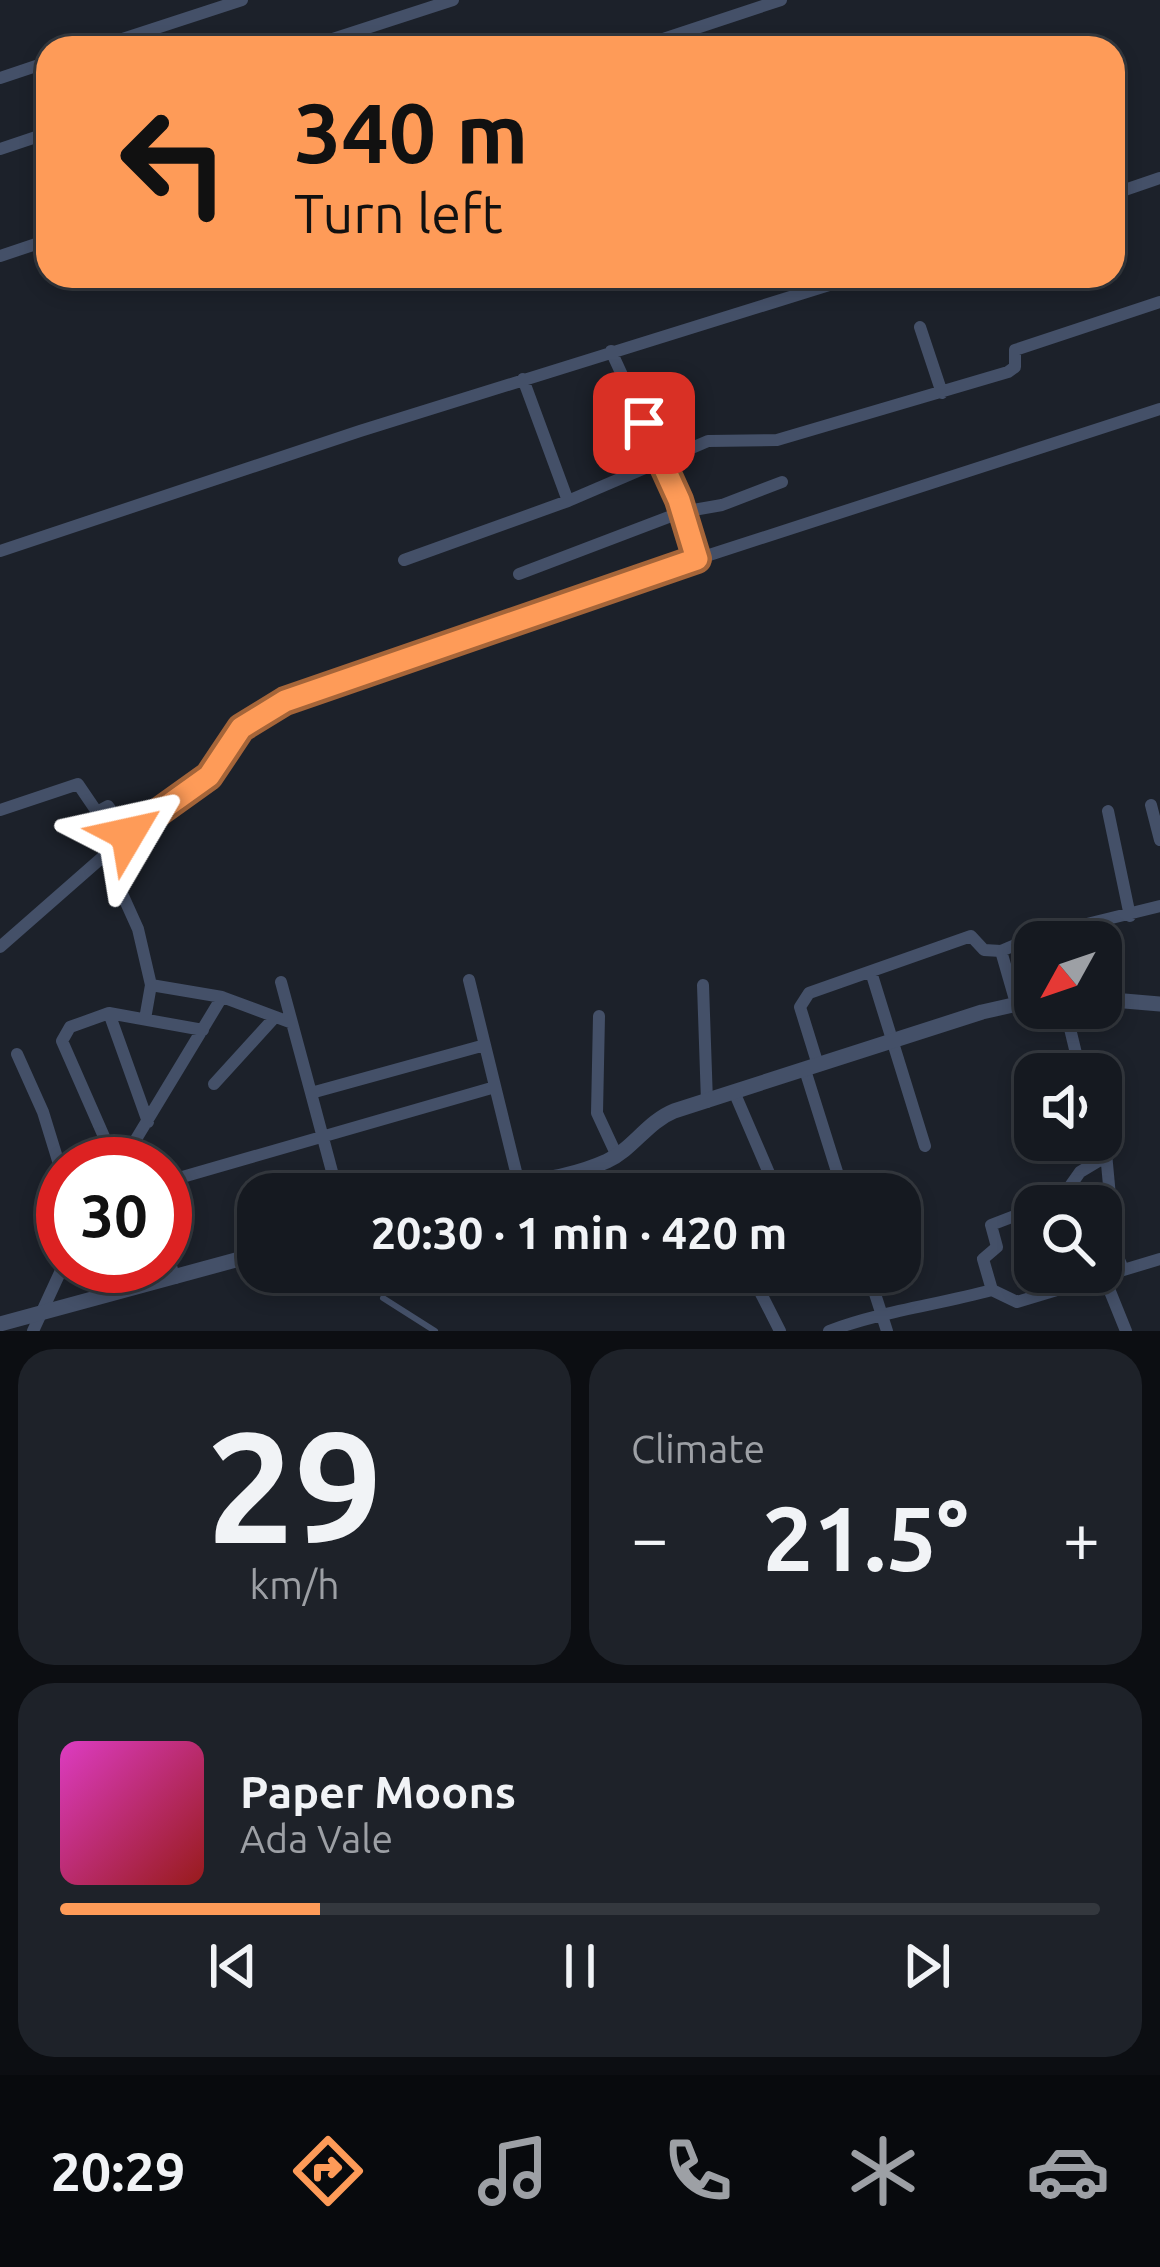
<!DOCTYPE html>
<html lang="en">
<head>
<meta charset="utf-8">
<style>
  :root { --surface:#151920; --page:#1e2229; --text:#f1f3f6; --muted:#9da0a5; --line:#34383e; --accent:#fe9b58 }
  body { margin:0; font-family:Ubuntu,sans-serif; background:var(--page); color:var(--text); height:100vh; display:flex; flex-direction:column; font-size:45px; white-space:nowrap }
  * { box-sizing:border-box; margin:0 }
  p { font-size:39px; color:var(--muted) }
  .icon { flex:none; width:66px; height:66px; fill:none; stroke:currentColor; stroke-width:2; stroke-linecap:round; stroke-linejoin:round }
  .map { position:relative; height:1331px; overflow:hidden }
  .details { display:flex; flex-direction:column; gap:18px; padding:18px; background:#0c0e12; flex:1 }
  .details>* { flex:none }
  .banner { position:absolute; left:36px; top:36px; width:1089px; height:252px; border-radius:36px; box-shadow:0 6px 18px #0003,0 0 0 3px var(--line); background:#fe9b58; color:#111; overflow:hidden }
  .needle { width:78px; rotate:230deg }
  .buttons { position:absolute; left:1014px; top:921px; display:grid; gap:24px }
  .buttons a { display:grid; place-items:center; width:108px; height:108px; border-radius:24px; background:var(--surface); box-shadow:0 6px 18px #0003,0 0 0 3px var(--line); font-size:60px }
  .speed { position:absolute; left:36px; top:1137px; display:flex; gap:24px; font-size:60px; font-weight:700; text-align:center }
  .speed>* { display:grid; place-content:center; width:156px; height:156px; border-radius:50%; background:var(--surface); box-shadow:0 6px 18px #0003,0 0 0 3px var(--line); line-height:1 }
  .speed .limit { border:18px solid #d22; background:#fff; color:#111 }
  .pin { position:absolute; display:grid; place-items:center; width:102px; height:102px; color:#fff; margin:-51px; border-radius:24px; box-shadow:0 6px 18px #0006 }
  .me { position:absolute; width:132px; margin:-66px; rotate:54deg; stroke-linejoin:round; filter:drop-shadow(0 0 9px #0008) }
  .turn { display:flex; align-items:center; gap:42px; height:252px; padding:0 60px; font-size:54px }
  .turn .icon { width:156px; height:156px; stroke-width:2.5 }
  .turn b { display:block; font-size:84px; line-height:102px }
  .big { font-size:90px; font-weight:700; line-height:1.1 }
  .details .tile { flex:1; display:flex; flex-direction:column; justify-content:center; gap:18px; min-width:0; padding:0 42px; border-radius:36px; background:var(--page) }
  .details .dial { align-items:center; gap:0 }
  .dial b { font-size:156px; line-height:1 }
  .song { display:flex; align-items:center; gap:36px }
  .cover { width:144px; height:144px; border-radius:18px; background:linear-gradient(135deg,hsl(310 70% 55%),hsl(0 70% 35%)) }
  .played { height:12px; border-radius:6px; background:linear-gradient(90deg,var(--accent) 25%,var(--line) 25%) }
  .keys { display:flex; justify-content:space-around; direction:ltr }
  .heat { display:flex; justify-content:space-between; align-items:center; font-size:66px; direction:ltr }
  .details .tiles { flex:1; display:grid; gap:18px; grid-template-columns:1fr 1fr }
  .tile:last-child { grid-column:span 2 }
  .trip { position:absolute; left:237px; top:1173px; width:684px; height:120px; border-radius:36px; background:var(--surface); box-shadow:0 6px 18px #0003,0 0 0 3px var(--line); font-weight:700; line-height:120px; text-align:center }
  .dock { display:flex; height:192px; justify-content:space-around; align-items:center; background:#080a0d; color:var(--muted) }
  .dock .icon { width:84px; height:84px }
  .dock .on { color:var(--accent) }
  .dock b { font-size:54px; color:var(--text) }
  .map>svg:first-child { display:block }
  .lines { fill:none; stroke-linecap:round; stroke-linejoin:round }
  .service { stroke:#445068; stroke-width:6 }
  .minor { stroke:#445068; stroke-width:12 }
  .tertiary { stroke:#445068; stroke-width:15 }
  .route-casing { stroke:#a56539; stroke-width:30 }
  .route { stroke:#fe9b58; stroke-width:21 }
</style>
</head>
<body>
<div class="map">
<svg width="1160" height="1331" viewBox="0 0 1160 1331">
  <rect width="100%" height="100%" fill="#1c212a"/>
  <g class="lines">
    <!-- service -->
    <path class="service" d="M383,1298L435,1331"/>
    <!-- minor -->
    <path class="minor" d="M95,48L242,0
      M305,48L453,0
      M636,48L781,0
      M0,78L48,62
      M0,149L48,133
      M1113,194L1160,178
      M0,256L48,240
      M920,327L942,393
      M611,351L675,490L697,559
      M523,379L568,501
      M0,551L360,431L858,276
      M404,560L568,501L708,441L777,440L1008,372L1015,367V350L1160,302
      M519,574L682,512L722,505L782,482
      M1151,805L1160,840
      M0,810L78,784L97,812L108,806L128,834
      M1108,811L1130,916
      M105,856L138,929L151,985L222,997L292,1023
      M0,947L122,840L209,776L240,727L285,701L697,559L1160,409
      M872,975L925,1146
      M469,980L519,1184
      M281,982L311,1093
      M703,985L707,1102
      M1016,1003L1001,951L1034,937L1160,906
      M1065,1008L1081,1074
      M109,1013L70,1027L62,1041L116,1164
      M599,1016L597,1113L617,1156
      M145,1019L151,985
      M17,1054L43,1112L63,1177
      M818,1065L800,1007L809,993L971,936L984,950L1001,951
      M805,1070L844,1194
      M214,1084L275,1017
      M735,1094L778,1194
      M148,1122L109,1013L203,1030
      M1106,1153L1115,1250L1123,1269
      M121,1164L222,997
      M165,1182L495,1087
      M338,1194L311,1093L485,1045
      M1042,1206L1061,1199L1080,1172L1105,1157L1101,1136
      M165,1249L175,1278
      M573,1272L584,1282L630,1272
      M750,1272L780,1331
      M868,1272L887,1331
      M1103,1274L1126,1331
      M992,1290L1017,1302L1160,1259
      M33,1331L63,1266
      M829,1331C882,1311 937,1305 992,1290L983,1259L997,1247L991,1225L1035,1208"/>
    <!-- tertiary -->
    <path class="tertiary" d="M1101,999L1160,1004
      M469,1194C515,1182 563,1181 607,1161C633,1149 647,1122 674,1111L982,1012L1035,1000
      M0,1324L258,1254"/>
  </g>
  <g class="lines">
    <defs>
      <path id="route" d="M128,834L209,776L241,728L285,701L697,559L679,500L644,423"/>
    </defs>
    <!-- route casing -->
    <use href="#route" class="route-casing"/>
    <!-- route -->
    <use href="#route" class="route"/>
  </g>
</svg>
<div class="buttons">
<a><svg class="needle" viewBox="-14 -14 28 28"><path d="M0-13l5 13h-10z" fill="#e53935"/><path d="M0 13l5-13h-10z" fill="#9da0a5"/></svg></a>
<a><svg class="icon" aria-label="sound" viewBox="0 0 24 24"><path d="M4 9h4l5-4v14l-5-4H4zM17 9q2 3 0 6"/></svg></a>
<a><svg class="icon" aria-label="search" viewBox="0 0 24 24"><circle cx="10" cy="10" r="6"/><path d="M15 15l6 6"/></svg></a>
</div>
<div class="speed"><div class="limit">30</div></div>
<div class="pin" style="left:644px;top:423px;background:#d93025"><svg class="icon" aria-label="arrive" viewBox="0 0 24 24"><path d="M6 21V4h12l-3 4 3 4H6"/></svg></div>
<svg class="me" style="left:128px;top:834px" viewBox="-20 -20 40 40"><path d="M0-17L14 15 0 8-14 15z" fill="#fe9b58" stroke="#fff" stroke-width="4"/></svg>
<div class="trip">20:30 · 1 min · 420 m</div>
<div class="banner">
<div class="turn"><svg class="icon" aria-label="left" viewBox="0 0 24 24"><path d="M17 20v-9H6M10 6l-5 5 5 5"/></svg><div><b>340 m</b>Turn left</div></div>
</div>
</div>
<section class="details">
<div class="tiles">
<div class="tile dial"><b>29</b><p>km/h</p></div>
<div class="tile"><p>Climate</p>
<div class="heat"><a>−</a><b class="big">21.5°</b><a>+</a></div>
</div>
<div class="tile">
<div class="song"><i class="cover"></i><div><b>Paper Moons</b><p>Ada Vale</p></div></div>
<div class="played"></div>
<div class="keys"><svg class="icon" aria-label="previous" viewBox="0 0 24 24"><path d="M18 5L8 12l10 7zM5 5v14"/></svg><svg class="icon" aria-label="pause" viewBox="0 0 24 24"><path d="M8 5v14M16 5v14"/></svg><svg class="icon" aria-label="next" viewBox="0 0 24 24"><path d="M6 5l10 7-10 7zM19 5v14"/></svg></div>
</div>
</div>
</section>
<nav class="dock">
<b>20:29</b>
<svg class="icon on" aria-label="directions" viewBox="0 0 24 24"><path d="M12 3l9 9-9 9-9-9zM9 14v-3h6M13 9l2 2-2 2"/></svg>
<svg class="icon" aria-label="music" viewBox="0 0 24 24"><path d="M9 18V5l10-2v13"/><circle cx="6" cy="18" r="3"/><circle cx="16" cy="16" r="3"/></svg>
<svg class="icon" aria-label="phone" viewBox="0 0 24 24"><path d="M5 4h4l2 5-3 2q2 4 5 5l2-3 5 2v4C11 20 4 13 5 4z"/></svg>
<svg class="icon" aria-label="climate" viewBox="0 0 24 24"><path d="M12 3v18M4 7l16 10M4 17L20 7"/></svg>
<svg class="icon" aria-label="car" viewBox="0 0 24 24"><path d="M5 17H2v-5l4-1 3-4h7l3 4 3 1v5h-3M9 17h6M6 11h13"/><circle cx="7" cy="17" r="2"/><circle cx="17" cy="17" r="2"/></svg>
</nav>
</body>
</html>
